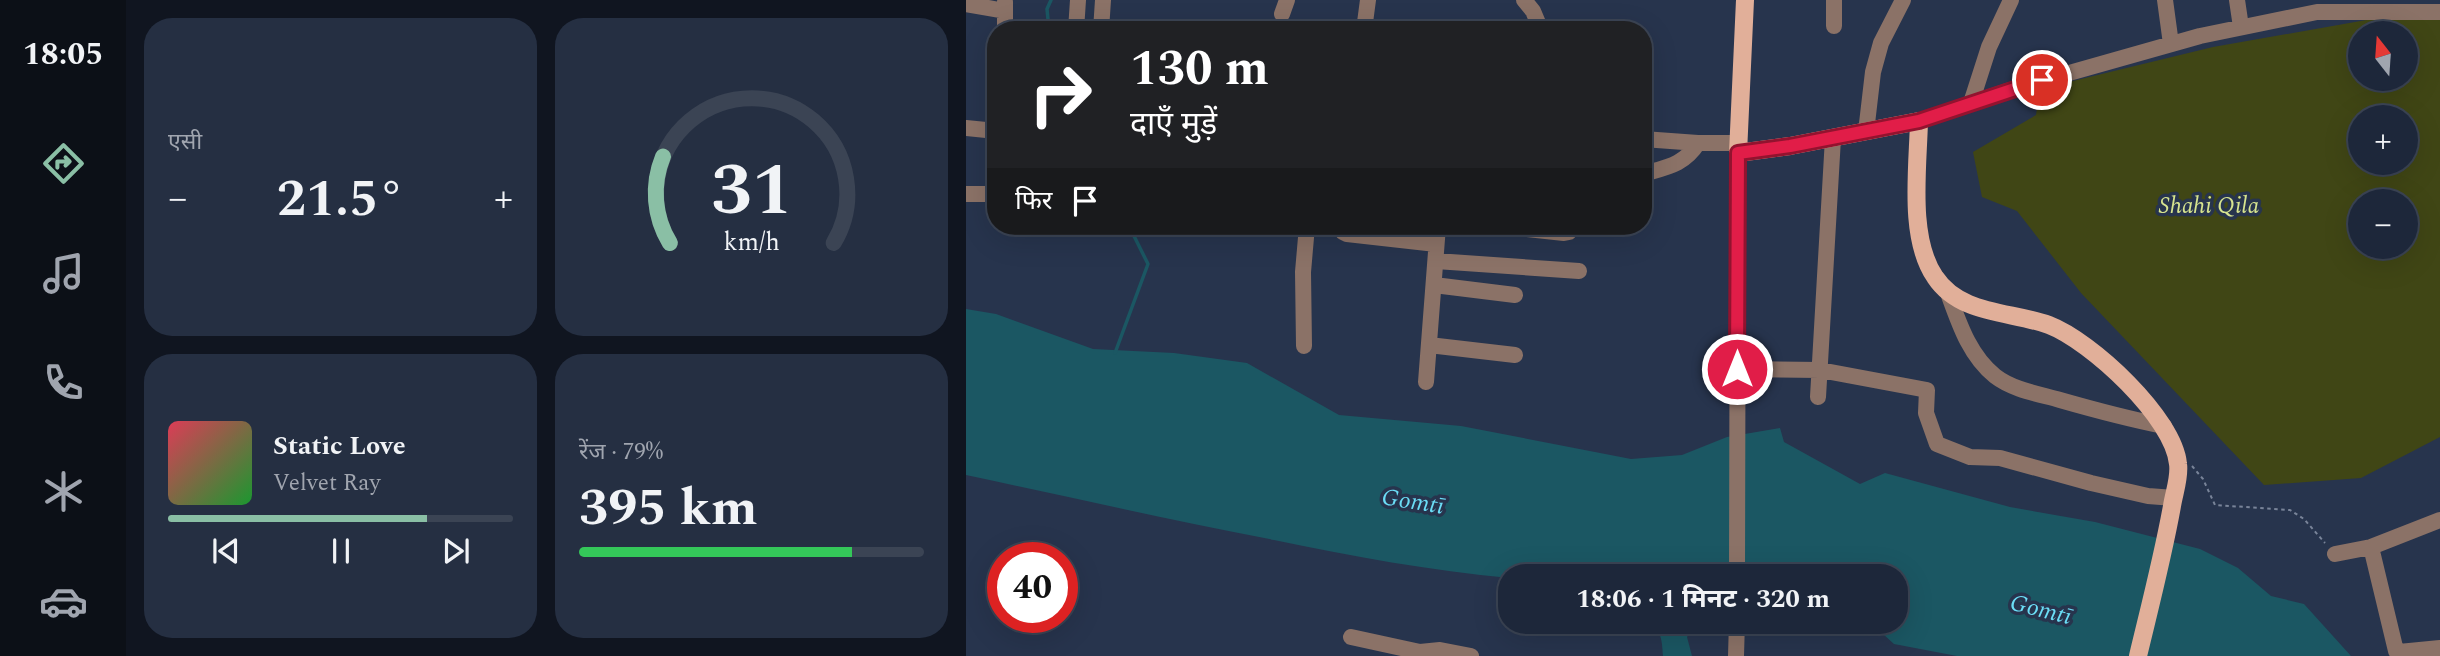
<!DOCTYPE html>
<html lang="hi">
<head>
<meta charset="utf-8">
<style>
  :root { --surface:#1d273a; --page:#252f42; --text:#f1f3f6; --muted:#a0a5af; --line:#3b4454; --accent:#8abfa5 }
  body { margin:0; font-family:Spectral,"Noto Sans Devanagari",serif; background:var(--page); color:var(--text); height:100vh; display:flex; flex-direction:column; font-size:26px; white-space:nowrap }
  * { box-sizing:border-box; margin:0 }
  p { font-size:23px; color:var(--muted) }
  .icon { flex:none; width:38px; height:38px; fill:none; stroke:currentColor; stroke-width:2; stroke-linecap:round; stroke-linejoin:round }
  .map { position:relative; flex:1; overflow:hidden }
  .panel { display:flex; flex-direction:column; gap:18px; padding:18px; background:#101520; width:840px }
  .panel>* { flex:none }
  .banner { position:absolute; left:21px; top:21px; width:665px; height:214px; border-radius:28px; box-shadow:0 7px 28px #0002,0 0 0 2px var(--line); background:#202124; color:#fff; overflow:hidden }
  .needle { width:46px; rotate:343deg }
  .buttons { position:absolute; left:1382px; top:21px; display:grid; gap:14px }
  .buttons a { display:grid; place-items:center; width:70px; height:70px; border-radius:50%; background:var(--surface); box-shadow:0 7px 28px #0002,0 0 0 2px var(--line); font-size:35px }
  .speed { position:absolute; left:21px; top:542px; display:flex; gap:14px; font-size:35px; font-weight:700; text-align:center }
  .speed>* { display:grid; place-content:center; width:91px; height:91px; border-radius:50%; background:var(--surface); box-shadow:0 7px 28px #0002,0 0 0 2px var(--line); line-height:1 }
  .speed .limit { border:10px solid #d22; background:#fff; color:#111 }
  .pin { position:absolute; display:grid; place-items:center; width:60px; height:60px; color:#fff; margin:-30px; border:4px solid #fff; border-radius:50%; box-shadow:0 2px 7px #0007 }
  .me { position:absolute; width:77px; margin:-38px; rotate:0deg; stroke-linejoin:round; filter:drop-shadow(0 0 5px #0008) }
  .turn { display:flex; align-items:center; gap:24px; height:147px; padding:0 28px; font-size:32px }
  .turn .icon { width:91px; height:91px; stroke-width:2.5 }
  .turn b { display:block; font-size:49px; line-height:60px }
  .then { display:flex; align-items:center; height:66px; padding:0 28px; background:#0003; gap:14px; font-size:26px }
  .big { font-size:52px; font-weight:700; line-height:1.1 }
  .panel .card { flex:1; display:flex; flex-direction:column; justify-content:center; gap:10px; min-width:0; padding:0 24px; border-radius:28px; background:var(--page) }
  .panel .dial { align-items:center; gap:0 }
  .dial svg { height:182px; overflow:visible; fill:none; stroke:var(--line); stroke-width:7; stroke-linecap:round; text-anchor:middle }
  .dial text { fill:var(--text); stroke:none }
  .song { display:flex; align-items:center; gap:21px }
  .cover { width:84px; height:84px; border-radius:10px; background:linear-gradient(135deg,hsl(350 70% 55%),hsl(130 70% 35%)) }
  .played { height:7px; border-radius:4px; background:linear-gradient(90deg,var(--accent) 75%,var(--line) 75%) }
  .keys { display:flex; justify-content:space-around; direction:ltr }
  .heat { display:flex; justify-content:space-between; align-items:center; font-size:38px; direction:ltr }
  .charge { height:10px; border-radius:5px; background:linear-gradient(90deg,#34c759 79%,var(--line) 0) }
  .panel .tiles { flex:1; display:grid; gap:18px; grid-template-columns:repeat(2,1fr) }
  .trip { position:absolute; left:532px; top:564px; width:410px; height:70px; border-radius:28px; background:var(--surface); box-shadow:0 7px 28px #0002,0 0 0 2px var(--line); font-weight:700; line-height:70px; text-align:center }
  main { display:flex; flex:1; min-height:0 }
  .tabs { display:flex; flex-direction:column; width:126px; justify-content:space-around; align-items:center; background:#0c1017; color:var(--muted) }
  .tabs .icon { width:49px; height:49px }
  .tabs .active { color:var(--accent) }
  .tabs b { font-size:32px; color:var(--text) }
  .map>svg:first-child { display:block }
  .green { fill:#404615; fill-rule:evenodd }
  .water { fill:#1b5763 }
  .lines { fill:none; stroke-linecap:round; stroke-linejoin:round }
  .stream { stroke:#1b5763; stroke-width:3.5 }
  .path { stroke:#798499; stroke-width:2; stroke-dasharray:3.5 3.5; stroke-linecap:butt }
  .minor { stroke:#8b7267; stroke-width:16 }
  .major { stroke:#e1af99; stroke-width:18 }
  .route-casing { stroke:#92132f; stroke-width:18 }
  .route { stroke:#e11d48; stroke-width:12 }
  .labels { text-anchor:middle; stroke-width:7; stroke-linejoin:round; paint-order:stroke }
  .park-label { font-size:23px; font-style:italic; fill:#d7e48f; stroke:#27344d }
  .water-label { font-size:24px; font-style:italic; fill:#6bddf6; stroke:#27344d }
</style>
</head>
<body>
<main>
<nav class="tabs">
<b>18:05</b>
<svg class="icon active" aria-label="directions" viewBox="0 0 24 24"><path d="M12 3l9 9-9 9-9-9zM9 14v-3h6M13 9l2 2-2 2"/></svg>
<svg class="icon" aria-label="music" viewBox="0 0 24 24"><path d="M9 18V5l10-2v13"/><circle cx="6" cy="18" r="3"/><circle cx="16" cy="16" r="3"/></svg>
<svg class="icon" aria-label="phone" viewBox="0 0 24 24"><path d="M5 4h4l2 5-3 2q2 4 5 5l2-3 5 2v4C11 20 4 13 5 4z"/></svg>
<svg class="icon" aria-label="climate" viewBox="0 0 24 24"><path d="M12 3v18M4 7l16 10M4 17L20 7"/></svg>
<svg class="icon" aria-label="car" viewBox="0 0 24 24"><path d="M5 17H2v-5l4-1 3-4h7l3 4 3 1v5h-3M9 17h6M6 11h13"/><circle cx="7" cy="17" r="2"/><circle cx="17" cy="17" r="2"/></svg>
</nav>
<section class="panel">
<div class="tiles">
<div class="card"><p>एसी</p>
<div class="heat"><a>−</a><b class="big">21.5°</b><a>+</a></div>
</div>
<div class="card dial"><svg viewBox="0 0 100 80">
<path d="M14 69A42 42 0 1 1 86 69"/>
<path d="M14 69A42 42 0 0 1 11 31" stroke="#8abfa5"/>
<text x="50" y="56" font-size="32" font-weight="700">31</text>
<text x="50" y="72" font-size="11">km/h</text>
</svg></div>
<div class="card">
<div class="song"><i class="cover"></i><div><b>Static Love</b><p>Velvet Ray</p></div></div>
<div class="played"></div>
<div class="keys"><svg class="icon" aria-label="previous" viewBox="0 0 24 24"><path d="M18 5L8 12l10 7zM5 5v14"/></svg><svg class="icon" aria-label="pause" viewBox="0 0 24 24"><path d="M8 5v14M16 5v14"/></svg><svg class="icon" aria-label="next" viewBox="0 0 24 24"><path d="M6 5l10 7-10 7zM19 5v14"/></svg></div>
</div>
<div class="card"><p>रेंज · 79%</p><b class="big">395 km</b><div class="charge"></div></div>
</div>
</section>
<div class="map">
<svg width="1474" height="656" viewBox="0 0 1474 656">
  <rect width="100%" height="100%" fill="#27344d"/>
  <!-- green -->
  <path class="green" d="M1406,19H1474V437L1395,478L1298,485L1115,293L1051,211L1016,197L1007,152L1070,115L1074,89L1247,47ZM1395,33H1440V79H1395ZM1395,117H1440V163H1395ZM1395,201H1440V247H1395Z"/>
  <!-- water -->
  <path class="water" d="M0,309L30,314L127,349L208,353L281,363L373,415L495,426L665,459L716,455L761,437L814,428L818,442L894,484L919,473L1044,507L1129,522L1234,549L1272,568L1305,596L1338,604L1385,656H991L928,644L917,634L836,621H929V576L555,574L544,576V578C465,571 386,556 308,540C205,520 102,497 0,475Z
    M682,621H731L721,637L726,656H697C696,642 696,629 682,621Z"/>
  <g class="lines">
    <!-- stream -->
    <path class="stream" d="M83,30L81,9L85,0
      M109,226L121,230L134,226
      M149,353L182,264L163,226"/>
    <!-- path -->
    <path class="path" d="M1226,466L1237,479L1249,505L1324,510L1338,519L1359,543"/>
    <!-- minor -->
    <path class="minor" d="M558,0L567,11L575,30
      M1199,0L1205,44
      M1271,0L1275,27
      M0,4L39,11
      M316,14L321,0
      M868,26V0
      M39,30V2
      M110,30L112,0
      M135,30L137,0
      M398,30L402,0
      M1005,103L1023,47L1045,0
      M953,121L1050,88L1234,36L1351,12H1474
      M0,128L30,131
      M900,132L907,72L915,43L937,0
      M677,139L732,143H773
      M677,174C701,167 718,165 732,143
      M0,194H30
      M377,226V232L381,234L470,244
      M531,226L598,233L603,232L605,226
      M470,261L613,271
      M468,285L549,295
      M982,293C993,323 1003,355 1029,376C1047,390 1073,394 1094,400C1129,410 1163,419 1198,426
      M463,345L549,355
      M338,346L337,272L341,226
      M771,369L854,370L961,390L960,413L971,444L1004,457L1034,458L1125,483L1182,496L1208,498
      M460,382L472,226
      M852,397L867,138
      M1405,547L1430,651L1433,652L1474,648
      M1369,554L1405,547L1474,520
      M771,576L772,153
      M385,637L454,652L474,650L505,656
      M770,656L771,621"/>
    <!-- major -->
    <path class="major" d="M779,0L772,153L824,146L953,121C952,167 942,238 969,277C994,315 1044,311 1083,325C1125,341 1208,418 1212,464C1214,477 1208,493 1206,506C1197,556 1184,606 1172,656"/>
  </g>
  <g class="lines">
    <defs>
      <path id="route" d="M771,369L772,153L824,146L953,121L1076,80"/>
    </defs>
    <!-- route casing -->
    <use href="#route" class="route-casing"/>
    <!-- route -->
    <use href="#route" class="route"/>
  </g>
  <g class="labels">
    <!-- park labels -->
    <g class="park-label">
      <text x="1243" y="213">Shahi Qila</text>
    </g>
    <!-- water labels -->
    <g class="water-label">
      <text transform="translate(447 501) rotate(9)" y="8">Gomtī</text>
      <text transform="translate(1075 609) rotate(14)" y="8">Gomtī</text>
    </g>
  </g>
</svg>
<div class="buttons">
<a><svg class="needle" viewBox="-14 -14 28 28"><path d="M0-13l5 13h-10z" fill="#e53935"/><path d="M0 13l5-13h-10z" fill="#a0a5af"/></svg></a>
<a>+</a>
<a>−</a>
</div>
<div class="speed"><div class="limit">40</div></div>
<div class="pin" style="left:1076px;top:80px;background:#d93025"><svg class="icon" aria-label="arrive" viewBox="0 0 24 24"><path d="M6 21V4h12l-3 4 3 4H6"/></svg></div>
<svg class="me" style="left:771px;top:369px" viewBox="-20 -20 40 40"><circle r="17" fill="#e11d48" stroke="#fff" stroke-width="3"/><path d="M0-11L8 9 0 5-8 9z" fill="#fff"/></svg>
<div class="trip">18:06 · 1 मिनट · 320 m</div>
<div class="banner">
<div class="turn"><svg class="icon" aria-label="right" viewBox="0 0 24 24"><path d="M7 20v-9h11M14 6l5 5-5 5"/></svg><div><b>130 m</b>दाएँ मुड़ें</div></div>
<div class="then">फिर<svg class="icon" aria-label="arrive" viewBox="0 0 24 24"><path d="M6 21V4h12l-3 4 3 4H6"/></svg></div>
</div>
</div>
</main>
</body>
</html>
